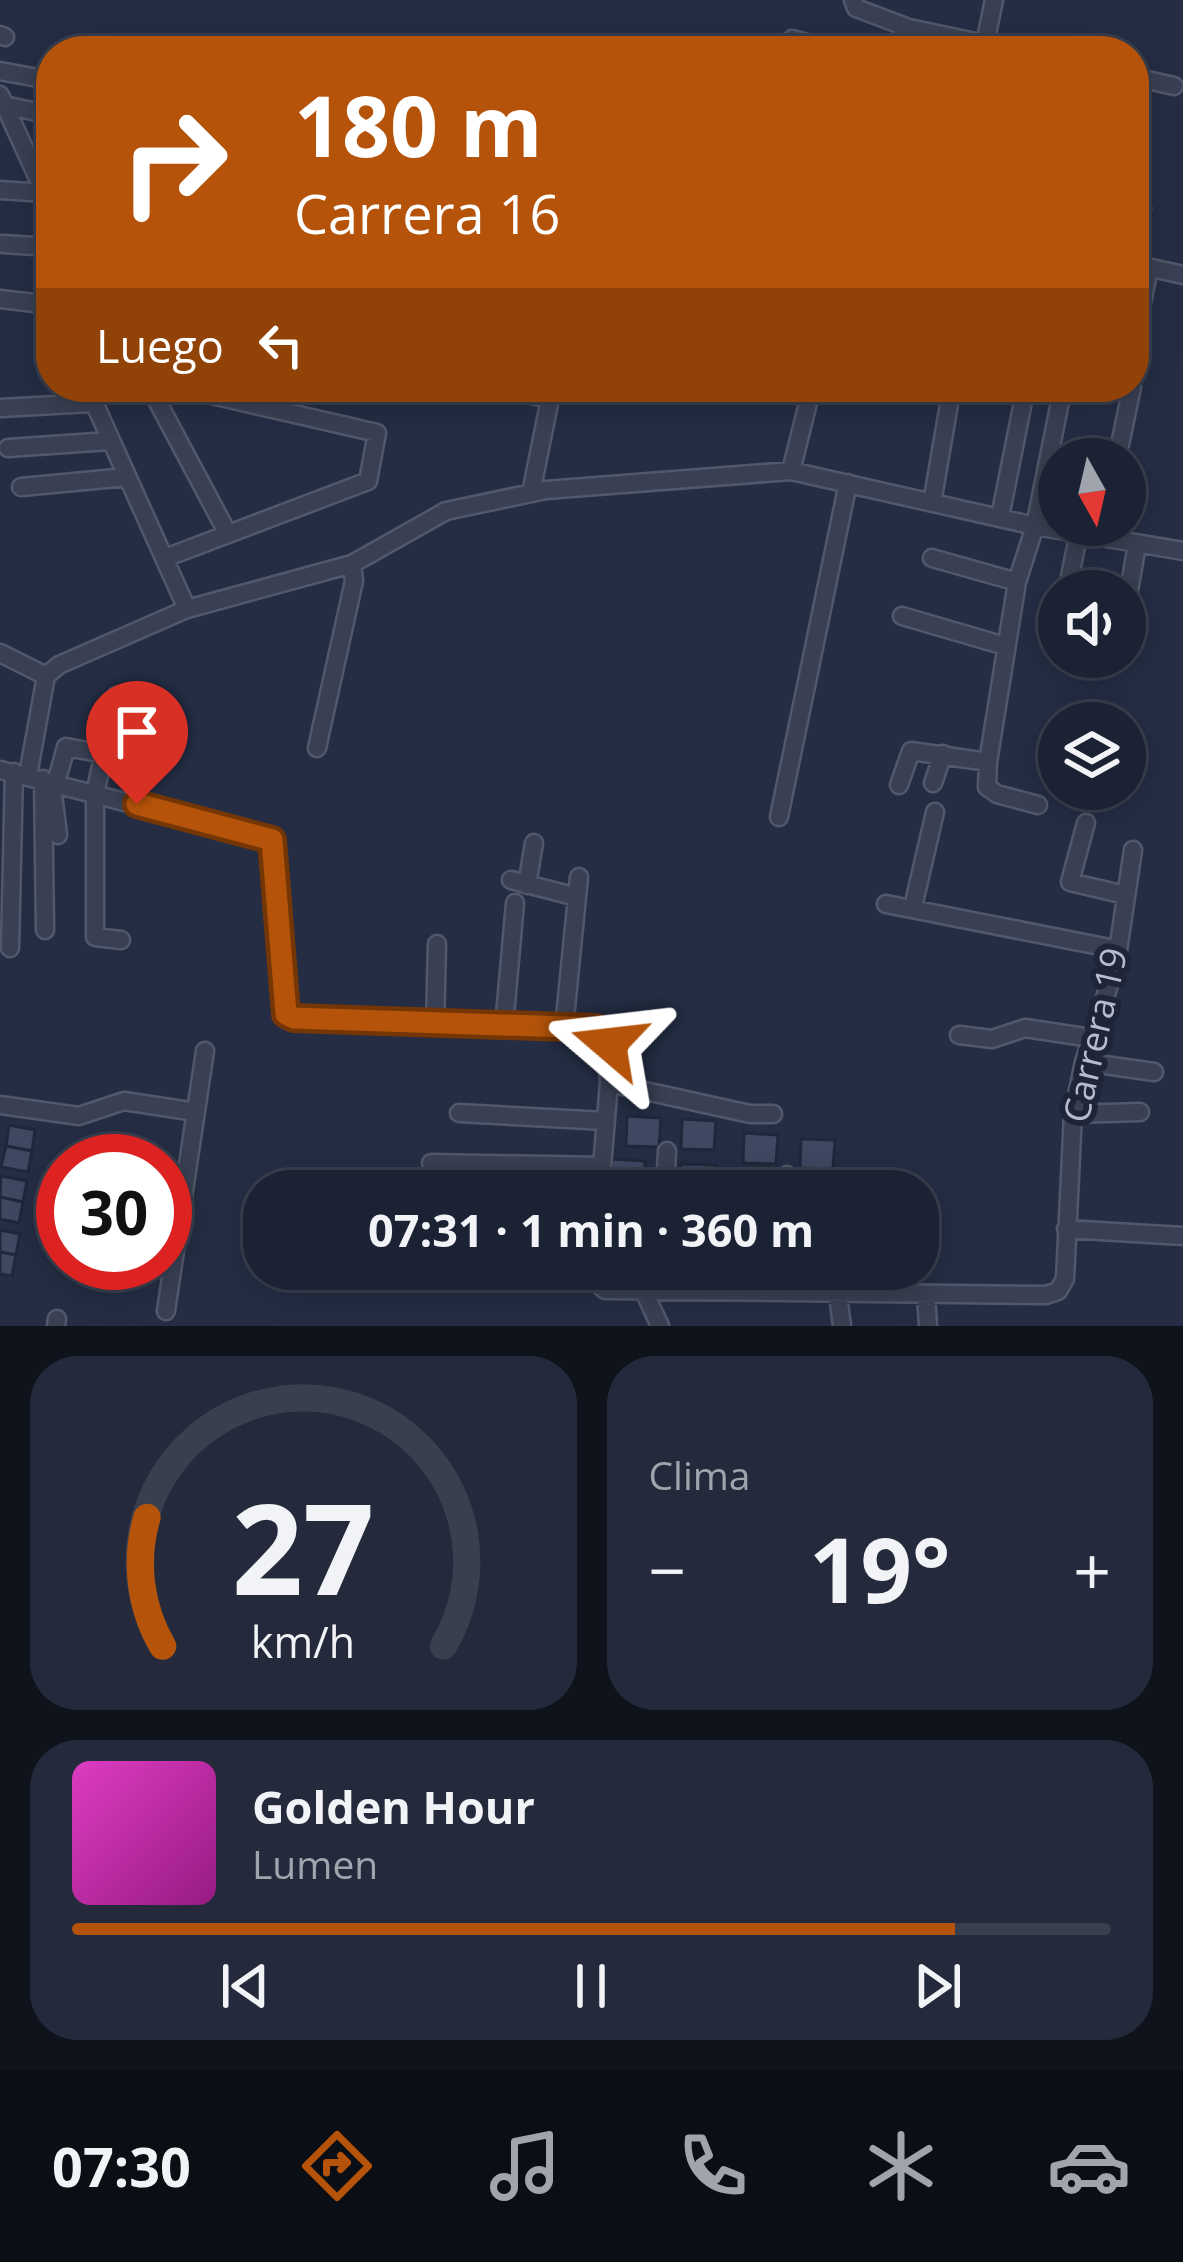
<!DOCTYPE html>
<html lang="es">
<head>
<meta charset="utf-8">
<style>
  :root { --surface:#1b2233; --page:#242a3b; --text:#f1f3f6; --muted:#a0a4ac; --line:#393f4e; --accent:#b45309 }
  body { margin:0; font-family:"Open Sans",sans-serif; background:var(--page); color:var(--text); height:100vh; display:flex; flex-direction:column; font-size:45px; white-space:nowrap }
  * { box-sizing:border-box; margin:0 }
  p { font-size:39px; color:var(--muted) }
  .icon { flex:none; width:66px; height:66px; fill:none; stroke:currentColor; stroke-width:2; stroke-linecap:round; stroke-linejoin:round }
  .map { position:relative; height:1326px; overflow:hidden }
  .drawer { display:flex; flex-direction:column; gap:30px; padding:30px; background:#0f131c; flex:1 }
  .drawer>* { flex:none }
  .guide { position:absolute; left:36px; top:36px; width:1113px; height:366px; border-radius:48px; box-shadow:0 6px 30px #0003,0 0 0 3px var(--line); background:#b45309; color:#fff; overflow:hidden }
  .needle { width:78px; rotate:172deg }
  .buttons { position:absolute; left:1038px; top:438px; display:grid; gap:24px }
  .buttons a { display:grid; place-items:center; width:108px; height:108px; border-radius:50%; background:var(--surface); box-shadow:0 6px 30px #0003,0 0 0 3px var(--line); font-size:60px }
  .speed { position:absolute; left:36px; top:1134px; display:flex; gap:24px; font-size:60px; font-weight:700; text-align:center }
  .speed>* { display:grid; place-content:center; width:156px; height:156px; border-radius:50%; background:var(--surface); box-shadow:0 6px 30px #0003,0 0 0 3px var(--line); line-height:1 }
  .speed .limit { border:18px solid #d22; background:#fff; color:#111 }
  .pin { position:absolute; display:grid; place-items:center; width:102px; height:102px; color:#fff; margin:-123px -51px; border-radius:50% 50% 50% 0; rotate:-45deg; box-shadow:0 0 12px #0007 }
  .pin .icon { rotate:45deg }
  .me { position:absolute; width:132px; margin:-66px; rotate:287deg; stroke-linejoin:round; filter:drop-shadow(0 0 9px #0008) }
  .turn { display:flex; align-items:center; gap:42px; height:252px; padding:0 60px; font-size:54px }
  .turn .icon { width:156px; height:156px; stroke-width:2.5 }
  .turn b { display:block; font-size:84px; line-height:102px }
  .then { display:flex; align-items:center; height:114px; padding:0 60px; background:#0003; gap:24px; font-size:45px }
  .big { font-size:90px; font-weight:700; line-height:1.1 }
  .drawer .card { flex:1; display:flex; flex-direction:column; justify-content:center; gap:18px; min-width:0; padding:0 42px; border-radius:48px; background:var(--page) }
  .drawer .dial { align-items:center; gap:0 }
  .dial svg { height:312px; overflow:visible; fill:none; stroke:var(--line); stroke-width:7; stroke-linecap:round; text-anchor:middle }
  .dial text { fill:var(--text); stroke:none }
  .song { display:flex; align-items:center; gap:36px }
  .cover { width:144px; height:144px; border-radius:18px; background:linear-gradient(135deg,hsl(310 70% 55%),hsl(310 70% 35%)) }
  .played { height:12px; border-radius:6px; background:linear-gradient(90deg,var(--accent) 85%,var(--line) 85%) }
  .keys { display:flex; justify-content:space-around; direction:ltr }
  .heat { display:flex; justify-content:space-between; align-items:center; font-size:66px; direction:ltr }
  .drawer .tiles { flex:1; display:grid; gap:30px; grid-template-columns:1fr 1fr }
  .card:last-child { grid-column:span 2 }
  .trip { position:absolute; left:243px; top:1170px; width:696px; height:120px; border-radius:48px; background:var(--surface); box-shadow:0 6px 30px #0003,0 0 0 3px var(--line); font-weight:700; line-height:120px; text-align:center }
  .tab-bar { display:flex; height:192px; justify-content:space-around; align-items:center; background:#0b0e14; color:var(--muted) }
  .tab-bar .icon { width:84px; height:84px }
  .tab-bar .current { color:var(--accent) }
  .tab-bar b { font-size:54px; color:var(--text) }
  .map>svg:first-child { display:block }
  .building { fill:#3e4861; stroke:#20273b; stroke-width:3 }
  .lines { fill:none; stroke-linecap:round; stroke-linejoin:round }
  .minor-casing { stroke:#51586b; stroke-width:21 }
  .minor { stroke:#394053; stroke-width:16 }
  .route-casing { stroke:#753606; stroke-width:30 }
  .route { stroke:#b45309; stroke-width:21 }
  .labels { text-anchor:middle; stroke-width:12; stroke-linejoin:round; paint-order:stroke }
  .street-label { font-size:36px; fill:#b6bccd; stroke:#1e2539 }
</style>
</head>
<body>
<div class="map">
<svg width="1183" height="1326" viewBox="0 0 1183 1326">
  <rect width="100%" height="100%" fill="#242d44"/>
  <!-- building -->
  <path class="building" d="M627,1116L661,1118L659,1147L626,1146Z
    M682,1119L716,1121L714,1150L681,1149Z
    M9,1125L35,1130L32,1151L6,1146Z
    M744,1133L778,1135L776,1164L743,1163Z
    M801,1139L835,1140L833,1169L800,1168Z
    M6,1146L32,1151L28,1172L1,1167Z
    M612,1159L645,1161L644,1190L610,1189Z
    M681,1164L715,1165L713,1191H680Z
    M736,1173L770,1175L769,1191H735Z
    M1,1176L27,1181L23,1202L0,1197Z
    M0,1197L23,1202L19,1223L0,1219Z
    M0,1230L20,1234L16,1255L0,1252Z
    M0,1252L16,1255L12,1276L0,1274Z
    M606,1269H640V1277L606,1275Z"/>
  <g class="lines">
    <defs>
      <path id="minor" d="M853,0L856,8L909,28L1018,51
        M0,35L5,37
        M792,39L836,51
        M985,44L994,0
        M899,51L902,35L909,28
        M0,71L38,78
        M1134,77L1174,86
        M0,95L51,207
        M4,105L51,115
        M0,190L45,193
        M1134,243L1142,208
        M3,244L51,247
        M1134,264L1183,275
        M0,299L51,305
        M1137,328L1149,268
        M87,387L187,609
        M156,387L154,395L228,534
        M497,387L550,399L531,493
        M0,408L92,403
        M8,448L110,441
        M1117,459L1132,387
        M791,471L812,387
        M21,487L127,477
        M932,503L952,387
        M1000,517L1026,387
        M165,558L368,481L377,433L177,387
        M932,558L1017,582
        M1067,591L1079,532
        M1126,609L1137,544
        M902,616L1005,646
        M0,653L46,676
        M46,676L59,665L187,609L352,564L446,511L546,490L791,471L1035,526L1183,551
        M116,696L95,794V937L121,940
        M317,748L354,581L352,564
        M0,770L272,840L286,1014L435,1025L596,1028L605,1033L609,1083L600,1191
        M28,775L46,676
        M43,779L45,930
        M56,783L66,747L104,754
        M933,783L943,754
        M899,785L911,751L988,762
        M53,794L58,835
        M1038,805L997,794L987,787L988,762L1017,582L1035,526L1063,387
        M779,817L848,483
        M1086,823L1070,882L1125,895
        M511,880L577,897
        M527,885L534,843
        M886,904L1115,949
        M913,907L935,812
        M10,948L14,772
        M435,1025L437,944
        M504,1027L515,903
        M564,1028L579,877
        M959,1035L992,1039L1025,1028L1091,1038
        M1084,1062L1154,1072
        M609,1083L750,1114H773
        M0,1105L79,1116L124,1101L196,1112
        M459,1113L605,1121
        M1073,1114L1140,1112
        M431,1163L602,1166
        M665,1191L667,1151
        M786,1191L787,1175
        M1066,1229L1183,1236
        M593,1269L592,1278L605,1290L1046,1295L1058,1291L1065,1279L1073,1114L1084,1062L1116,964L1133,850
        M643,1289L660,1326
        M838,1295L842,1326
        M926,1295L928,1326
        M166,1311L205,1051
        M56,1326L57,1319"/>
    </defs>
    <!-- minor casing -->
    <use href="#minor" class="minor-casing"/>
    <!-- minor -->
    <use href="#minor" class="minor"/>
  </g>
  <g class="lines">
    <defs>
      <path id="route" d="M137,804L272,840L286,1014L294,1018L596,1028L605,1033L609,1044"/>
    </defs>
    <!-- route casing -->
    <use href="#route" class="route-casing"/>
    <!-- route -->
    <use href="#route" class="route"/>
  </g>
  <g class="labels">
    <!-- street labels -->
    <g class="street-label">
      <text transform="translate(1095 1035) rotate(-77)" y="13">Carrera 19</text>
    </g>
  </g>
</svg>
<div class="buttons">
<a><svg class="needle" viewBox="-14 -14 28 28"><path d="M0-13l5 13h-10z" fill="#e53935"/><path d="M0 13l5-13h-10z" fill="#a0a4ac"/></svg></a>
<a><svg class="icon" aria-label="sound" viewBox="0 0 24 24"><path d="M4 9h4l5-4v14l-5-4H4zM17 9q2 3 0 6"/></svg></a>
<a><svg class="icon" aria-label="layers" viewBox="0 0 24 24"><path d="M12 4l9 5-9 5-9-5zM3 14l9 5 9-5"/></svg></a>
</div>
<div class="speed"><div class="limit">30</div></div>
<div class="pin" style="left:137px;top:804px;background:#d93025"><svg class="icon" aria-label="arrive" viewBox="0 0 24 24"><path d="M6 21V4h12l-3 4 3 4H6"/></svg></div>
<svg class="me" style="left:609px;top:1044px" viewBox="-20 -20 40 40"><path d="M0-17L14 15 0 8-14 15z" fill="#b45309" stroke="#fff" stroke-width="4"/></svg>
<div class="trip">07:31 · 1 min · 360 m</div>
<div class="guide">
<div class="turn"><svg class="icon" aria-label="right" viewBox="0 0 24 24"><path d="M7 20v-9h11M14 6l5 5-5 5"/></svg><div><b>180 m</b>Carrera 16</div></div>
<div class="then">Luego<svg class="icon" aria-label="left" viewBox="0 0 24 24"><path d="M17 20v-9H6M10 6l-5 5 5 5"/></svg></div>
</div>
</div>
<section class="drawer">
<div class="tiles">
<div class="card dial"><svg viewBox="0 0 100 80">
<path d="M14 69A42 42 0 1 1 86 69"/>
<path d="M14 69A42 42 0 0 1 10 36" stroke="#b45309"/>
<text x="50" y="56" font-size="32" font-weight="700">27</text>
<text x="50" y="72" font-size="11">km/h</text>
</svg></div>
<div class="card"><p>Clima</p>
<div class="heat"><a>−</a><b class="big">19°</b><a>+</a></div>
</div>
<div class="card">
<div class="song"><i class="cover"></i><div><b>Golden Hour</b><p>Lumen</p></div></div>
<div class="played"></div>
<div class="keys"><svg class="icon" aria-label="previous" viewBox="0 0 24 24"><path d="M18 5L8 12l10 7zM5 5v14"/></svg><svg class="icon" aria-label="pause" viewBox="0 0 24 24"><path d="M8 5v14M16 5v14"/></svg><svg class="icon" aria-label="next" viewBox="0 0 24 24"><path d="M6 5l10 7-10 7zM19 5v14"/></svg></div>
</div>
</div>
</section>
<nav class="tab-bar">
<b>07:30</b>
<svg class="icon current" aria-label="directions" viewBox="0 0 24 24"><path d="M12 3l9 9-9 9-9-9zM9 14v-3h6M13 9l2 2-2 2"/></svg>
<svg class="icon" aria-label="music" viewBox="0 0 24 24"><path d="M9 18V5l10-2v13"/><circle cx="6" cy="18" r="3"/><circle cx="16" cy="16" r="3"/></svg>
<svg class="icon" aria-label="phone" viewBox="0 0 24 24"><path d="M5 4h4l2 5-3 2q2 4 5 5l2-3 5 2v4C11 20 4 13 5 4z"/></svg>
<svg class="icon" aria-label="climate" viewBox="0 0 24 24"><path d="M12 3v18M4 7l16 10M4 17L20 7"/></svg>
<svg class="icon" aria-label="car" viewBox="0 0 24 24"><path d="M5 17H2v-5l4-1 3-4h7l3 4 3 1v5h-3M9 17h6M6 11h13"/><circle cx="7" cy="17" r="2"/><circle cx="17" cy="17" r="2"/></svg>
</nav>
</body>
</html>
